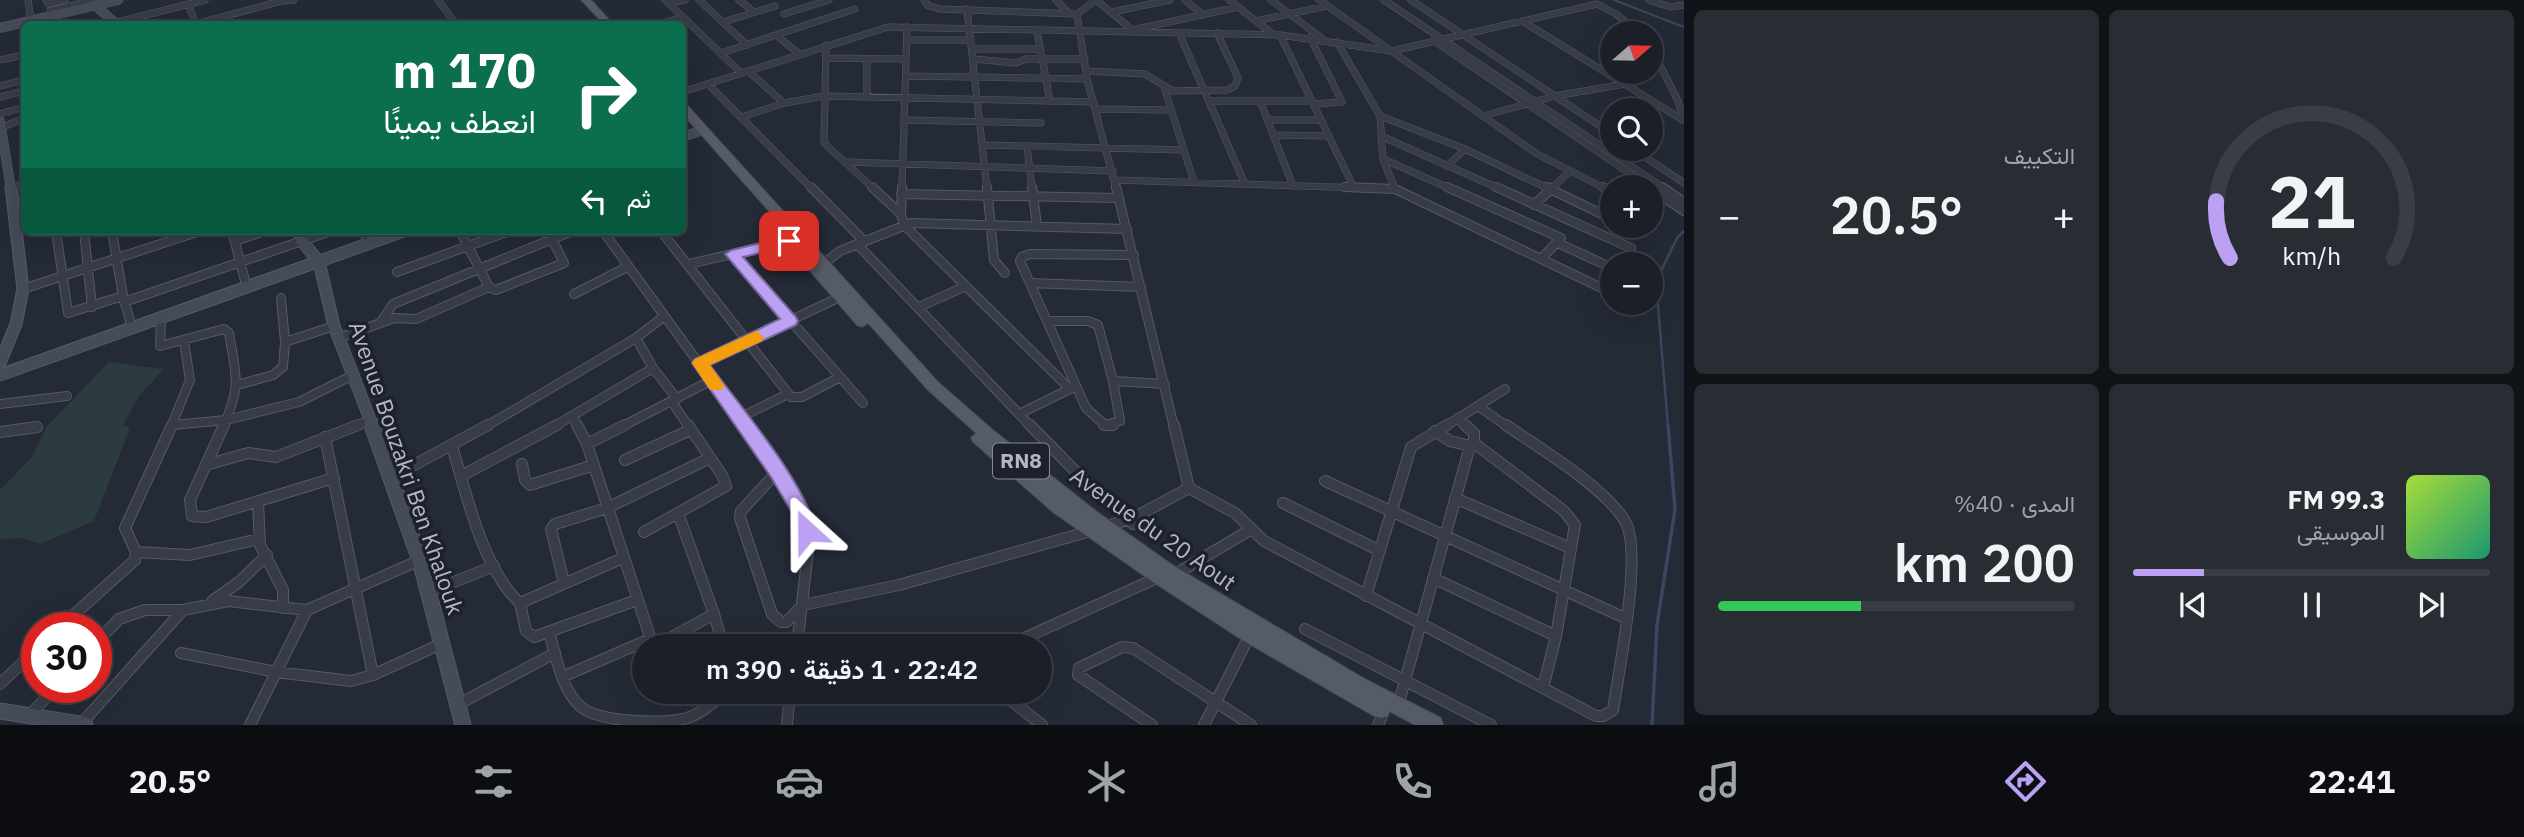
<!DOCTYPE html>
<html lang="ar">
<head>
<meta charset="utf-8">
<style>
  :root { --surface:#1b2028; --page:#282d34; --text:#f1f3f6; --muted:#a0a3a8; --line:#393e45; --accent:#bca0f2 }
  body { margin:0; font-family:"IBM Plex Sans",Vazirmatn,sans-serif; background:var(--page); color:var(--text); direction:rtl; height:100vh; display:flex; flex-direction:column; font-size:26px; white-space:nowrap }
  * { box-sizing:border-box; margin:0 }
  p { font-size:23px; color:var(--muted) }
  .icon { flex:none; width:38px; height:38px; fill:none; stroke:currentColor; stroke-width:2; stroke-linecap:round; stroke-linejoin:round }
  .map { position:relative; flex:1; overflow:hidden; direction:ltr }
  .side { display:flex; flex-direction:column; gap:10px; padding:10px; background:#0f1216; width:840px }
  .side>* { flex:none }
  .banner { position:absolute; left:21px; top:21px; width:665px; height:214px; border-radius:10px; box-shadow:0 7px 28px #0002,0 0 0 2px var(--line); direction:rtl; background:#0b6e4f; color:#fff; overflow:hidden }
  .needle { width:46px; rotate:70deg }
  .buttons { position:absolute; left:1600px; top:21px; display:grid; gap:14px }
  .buttons a { display:grid; place-items:center; width:63px; height:63px; border-radius:50%; background:var(--surface); box-shadow:0 7px 28px #0002,0 0 0 2px var(--line); font-size:35px }
  .speed { position:absolute; left:21px; top:612px; display:flex; gap:14px; font-size:35px; font-weight:700; text-align:center }
  .speed>* { display:grid; place-content:center; width:91px; height:91px; border-radius:50%; background:var(--surface); box-shadow:0 7px 28px #0002,0 0 0 2px var(--line); line-height:1 }
  .speed .limit { border:10px solid #d22; background:#fff; color:#111 }
  .pin { position:absolute; display:grid; place-items:center; width:60px; height:60px; color:#fff; margin:-30px; border-radius:14px; box-shadow:0 4px 10px #0006 }
  .me { position:absolute; width:77px; margin:-38px; rotate:336deg; stroke-linejoin:round; filter:drop-shadow(0 0 5px #0008) }
  .turn { display:flex; align-items:center; gap:24px; height:147px; padding:0 35px; font-size:32px }
  .turn .icon { width:91px; height:91px; stroke-width:2.5 }
  .turn b { display:block; font-size:49px; line-height:60px }
  .then { display:flex; align-items:center; height:66px; padding:0 35px; background:#0003; gap:14px; font-size:26px }
  .big { font-size:52px; font-weight:600; line-height:1.1 }
  .side .card { flex:1; display:flex; flex-direction:column; justify-content:center; gap:10px; min-width:0; padding:0 24px; border-radius:10px; background:var(--page) }
  .side .dial { align-items:center; gap:0 }
  .dial svg { height:182px; overflow:visible; fill:none; stroke:var(--line); stroke-width:7; stroke-linecap:round; text-anchor:middle }
  .dial text { fill:var(--text); stroke:none }
  .song { display:flex; align-items:center; gap:21px }
  .cover { width:84px; height:84px; border-radius:10px; background:linear-gradient(135deg,hsl(80 70% 55%),hsl(160 70% 35%)) }
  .played { height:7px; border-radius:4px; background:linear-gradient(90deg,var(--accent) 20%,var(--line) 20%) }
  .keys { display:flex; justify-content:space-around; direction:ltr }
  .heat { display:flex; justify-content:space-between; align-items:center; font-size:38px; direction:ltr }
  .charge { height:10px; border-radius:5px; background:linear-gradient(90deg,#34c759 40%,var(--line) 0) }
  .side .tiles { flex:1; display:grid; gap:10px; grid-template-columns:repeat(2,1fr) }
  .trip { position:absolute; left:632px; top:634px; width:420px; height:70px; border-radius:35px; background:var(--surface); box-shadow:0 7px 28px #0002,0 0 0 2px var(--line); font-weight:600; line-height:70px; text-align:center; direction:rtl }
  .menu { display:flex; height:112px; justify-content:space-around; align-items:center; background:#0b0d10; color:var(--muted) }
  .menu .icon { width:49px; height:49px }
  .menu .active { color:var(--accent) }
  .menu b { font-size:32px; color:var(--text) }
  main { display:flex; flex:1; min-height:0 }
  .map>svg:first-child { display:block }
  .green { fill:#2c3b3d }
  .lines { fill:none; stroke-linecap:round; stroke-linejoin:round }
  .stream-far2 { stroke:#3c465e; stroke-width:2 }
  .stream-far1 { stroke:#3c465e; stroke-width:2.5 }
  .stream { stroke:#3c465e; stroke-width:3.5 }
  .street-far2-casing { stroke:#555a65; stroke-width:7 }
  .street-far1-casing { stroke:#555a65; stroke-width:10 }
  .street-casing { stroke:#555a65; stroke-width:12 }
  .secondary-far2-casing { stroke:#555a65; stroke-width:10 }
  .secondary-far1-casing { stroke:#555a65; stroke-width:13 }
  .secondary-casing { stroke:#555a65; stroke-width:17 }
  .primary-casing { stroke:#414550; stroke-width:2 }
  .street-far2 { stroke:#373c47; stroke-width:6 }
  .street-far1 { stroke:#373c47; stroke-width:8 }
  .street { stroke:#373c47; stroke-width:10 }
  .secondary-far2 { stroke:#464b5a; stroke-width:9 }
  .secondary-far1 { stroke:#464b5a; stroke-width:11 }
  .secondary { stroke:#464b5a; stroke-width:15 }
  .primary { fill:#555b67; fill-rule:evenodd }
  .route { fill:#bca0f2; stroke:#7a689d; stroke-width:2 }
  .slow { fill:#f59e0b }
  .labels { text-anchor:middle; stroke-width:7; stroke-linejoin:round; paint-order:stroke }
  .shield { fill:#1d212c; stroke:#858a96; stroke-width:2 }
  .shield-label { font-size:21px; font-weight:bold; fill:#b2b7c3 }
  .street-label { font-size:23px; fill:#b2b7c3; stroke:#1d212c }
</style>
</head>
<body>
<main>
<section class="side">
<div class="tiles">
<div class="card dial"><svg viewBox="0 0 100 80">
<path d="M14 69A42 42 0 1 1 86 69"/>
<path d="M14 69A42 42 0 0 1 8 44" stroke="#bca0f2"/>
<text x="50" y="56" font-size="32" font-weight="700">21</text>
<text x="50" y="72" font-size="11">km/h</text>
</svg></div>
<div class="card"><p>التكييف</p>
<div class="heat"><a>−</a><b class="big">20.5°</b><a>+</a></div>
</div>
<div class="card">
<div class="song"><i class="cover"></i><div><b>99.3 FM</b><p>الموسيقى</p></div></div>
<div class="played"></div>
<div class="keys"><svg class="icon" aria-label="previous" viewBox="0 0 24 24"><path d="M18 5L8 12l10 7zM5 5v14"/></svg><svg class="icon" aria-label="pause" viewBox="0 0 24 24"><path d="M8 5v14M16 5v14"/></svg><svg class="icon" aria-label="next" viewBox="0 0 24 24"><path d="M6 5l10 7-10 7zM19 5v14"/></svg></div>
</div>
<div class="card"><p>المدى · 40%</p><b class="big">200 km</b><div class="charge"></div></div>
</div>
</section>
<div class="map">
<svg width="1684" height="725" viewBox="0 0 1684 725">
  <rect width="100%" height="100%" fill="#242a36"/>
  <!-- green -->
  <path class="green" d="M109,362L164,369L139,396L123,425L130,428L94,521L40,544L23,538L0,539V490L31,458L47,426Z"/>
  <g class="lines">
    <!-- stream-far2 -->
    <path class="stream-far2" d="M1614,0L1684,27"/>
    <!-- stream-far1 -->
    <path class="stream-far1" d="M1668,427L1656,281L1677,238L1684,231"/>
    <!-- stream -->
    <path class="stream" d="M1652,725L1657,625L1675,509L1668,425"/>
    <defs>
      <path id="street-far2" d="M28,0L31,21
        M46,0L48,4L65,0
        M438,0L456,24
        M699,0L747,45
        M739,0L754,12
        M924,0L927,5L939,9L1077,14
        M1056,0L1069,13
        M1096,0L1135,32
        M1096,0L1077,14L1087,79L1116,189
        M1185,0L1203,15
        M1229,0L1274,35
        M1271,0L1323,39
        M1319,0L1537,154L1606,189
        M1384,0L1665,189
        M1411,0L1612,134
        M1649,0L1670,7L1684,5
        M669,3L685,0
        M188,4L196,24L281,1L294,0
        M967,9L987,189
        M50,11L93,0
        M1112,12L1170,0
        M784,14L829,0
        M683,17L741,73
        M1256,21L1327,6
        M1522,21L1683,120
        M723,22L775,6
        M114,23L205,0
        M660,24L683,17L665,0
        M1137,29L1238,7
        M1037,31L1050,101
        M1179,33L1245,184
        M776,35L798,53
        M1280,35L1354,188
        M1310,37L1342,102L1314,104
        M907,40H971
        M1433,40L1650,187
        M1337,42L1380,116L1383,159L1395,189
        M826,45L824,143L874,189
        M1650,45L1678,101L1684,120
        M972,49H1040
        M721,53L855,9
        M827,58L906,59
        M867,59V97
        M974,59L1016,63L1026,59H1085
        M0,60L24,55
        M748,71L784,103
        M1086,71L1145,74L1173,91L1227,90L1235,86L1238,78L1217,33
        M906,76L1087,79
        M708,84L812,189
        M0,86L24,80
        M1164,87L1194,182
        M682,92L888,27L1280,35L1392,51L1597,4L1616,14L1639,33
        M0,97L24,91
        M1209,101H1312
        M1260,101L1293,186
        M1096,109L1171,110
        M0,114L24,107
        M1380,116L1465,149L1549,189
        M1483,116L1555,96L1625,84
        M742,117L784,103L824,96L1094,102
        M904,120L1041,123
        M1268,120H1321
        M1,128L24,118
        M1274,135L1329,136
        M1381,136L1500,189
        M983,145L1184,150
        M1027,146L1032,189
        M1633,149L1684,183
        M1383,159L1451,189
        M846,162L1113,171
        M1447,166L1465,149
        M1115,180L1395,189
        M11,188L24,183
        M902,189L907,27
        M1551,189L1569,172"/>
      <path id="street-far1" d="M811,187L864,241
        M872,187L901,214L904,225L1070,389
        M987,187L994,260L1005,273
        M1032,187L1037,226
        M1116,187L1174,427
        M1345,187L1395,189L1612,293
        M1447,187L1561,238L1542,258
        M1496,187L1631,248
        M1546,187L1612,219
        M1603,187L1612,192
        M1662,187L1684,202
        M1650,188L1684,211
        M901,194L1119,198
        M1534,205L1553,187
        M901,214L902,187
        M56,231L68,313L123,296
        M84,231L92,307
        M112,231L123,296L132,328
        M232,231L247,288
        M363,231L370,244
        M460,231L489,287L496,290L564,263L548,231
        M603,231L745,427
        M661,231L791,397H802L840,377
        M235,241L265,231
        M1558,243L1612,268
        M857,244L1019,414L1074,387
        M732,254L863,403
        M689,264L789,241
        M823,264L840,251L911,223L1127,229
        M397,272L509,231
        M1030,283L1141,287
        M23,289L200,231
        M574,294L627,267
        M124,302L331,231
        M919,307L966,286
        M161,318L160,346L224,329L229,333C236,376 242,385 223,427
        M1048,321H1088L1098,325L1113,381L1120,421L1105,425L1086,408L1020,261L1022,257L1030,254L1134,255
        M381,322L393,304L572,231
        M339,338L394,318L416,319L489,287
        M636,338L653,368L677,399
        M285,342L334,326
        M700,363L840,297
        M1113,381L1165,384
        M237,385L273,375L283,367L285,342L281,298
        M672,402L689,427
        M0,404L67,396
        M1478,406L1508,427
        M1019,414L1031,427
        M573,416L578,427
        M739,418L788,394
        M1457,418L1467,427
        M173,425L226,420L299,402L353,375
        M171,427L190,380L184,341
        M353,427L370,420
        M485,427L636,338L663,317
        M553,427L653,368
        M621,427L712,380
        M1444,427L1505,389"/>
      <path id="street" d="M224,425L190,500L192,516L206,517L334,478
        M577,425L587,444
        M625,425L587,444L652,643L659,644L714,614L723,646
        M743,425L802,514L809,543L797,646
        M1030,425L1084,480L1133,524
        M1104,425H1113
        M1435,431L1450,441L1470,446L1474,443V433L1465,425
        M0,432L37,427
        M325,437L373,675
        M1474,443L1564,511L1575,525L1556,636L1543,688
        M452,446C466,493 483,570 520,603L623,558
        M625,460L690,430
        M522,464L525,480L530,485L594,465
        M206,465L248,453L276,457L358,425
        M777,472L741,511L740,518L772,614L781,622H786L803,605L899,585L1105,527L1137,516L1189,488L1174,425
        M461,476L557,425
        M392,477L488,425
        M1325,481L1625,618
        M1189,488L1235,513L1264,541L1596,716H1603L1613,710C1619,670 1642,556 1626,523C1608,489 1538,447 1506,425
        M1455,498L1570,548
        M258,502L260,545L283,590V608
        M1283,503L1380,551
        M678,513L714,614
        M644,532L726,486L722,475L688,425
        M136,552L190,555L259,539
        M1174,575L1250,530
        M1433,578L1556,636
        M564,583L551,529L555,524L607,508L710,458
        M429,592L494,566
        M1366,596L1411,447L1447,425
        M212,601L239,582L267,555
        M520,603L526,631L534,637L637,600
        M59,628L135,560L136,552L125,528L172,425
        M1305,629L1491,725
        M549,632C556,656 561,689 581,707C599,722 665,725 687,718C703,713 715,701 728,691
        M96,643L119,619L145,610H183L228,601L307,610L420,560
        M1007,646L1159,577
        M181,653L276,672L351,681L373,675L443,643
        M562,677L650,639
        M0,684L37,649
        M999,691L1042,725
        M457,705L555,653
        M1398,706L1470,446
        M28,717L55,688
        M81,724L183,610
        M250,725L307,610
        M787,725L790,691
        M1152,725L1078,675L1079,668L1122,647L1133,648L1251,725
        M1204,725L1250,635
        M1378,725L1384,711"/>
      <path id="secondary-far2" d="M95,5L116,24
        M0,28L118,0
        M0,121L11,189
        M682,137L703,130"/>
      <path id="secondary-far1" d="M298,231L302,241L319,262L334,326L373,427
        M0,363L16,324L23,289L11,187
        M0,375L404,231"/>
      <path id="secondary" d="M372,425L420,560L463,725
        M0,711L85,725"/>
      <path id="primary" d="M581,0H591L613,24H604Z
        M682,103L686,104L938,382L993,430L1096,511L1174,566L1365,679L1441,718L1443,725H1415L1389,711L1388,716L1381,718L1374,716L1244,641L1153,582L1054,513L973,442L971,438L976,433L928,390L868,323L862,327L857,325L797,256L799,253H806L682,113Z"/>
    </defs>
    <!-- street-far2 casing -->
    <use href="#street-far2" class="street-far2-casing"/>
    <!-- street-far1 casing -->
    <use href="#street-far1" class="street-far1-casing"/>
    <!-- street casing -->
    <use href="#street" class="street-casing"/>
    <!-- secondary-far2 casing -->
    <use href="#secondary-far2" class="secondary-far2-casing"/>
    <!-- secondary-far1 casing -->
    <use href="#secondary-far1" class="secondary-far1-casing"/>
    <!-- secondary casing -->
    <use href="#secondary" class="secondary-casing"/>
    <!-- primary casing -->
    <use href="#primary" class="primary-casing"/>
    <!-- street-far2 -->
    <use href="#street-far2" class="street-far2"/>
    <!-- street-far1 -->
    <use href="#street-far1" class="street-far1"/>
    <!-- street -->
    <use href="#street" class="street"/>
    <!-- secondary-far2 -->
    <use href="#secondary-far2" class="secondary-far2"/>
    <!-- secondary-far1 -->
    <use href="#secondary-far1" class="secondary-far1"/>
    <!-- secondary -->
    <use href="#secondary" class="secondary"/>
    <!-- primary -->
    <use href="#primary" class="primary"/>
  </g>
  <!-- route -->
  <path class="route" d="M789,236L796,241L794,245L743,257L796,317L798,321L796,325L710,365C745,413 800,475 817,531L814,536L807,539L801,536L794,516L771,477L692,363L695,359L780,319L725,254L732,250Z"/>
  <!-- slow -->
  <path class="slow" d="M756,331L764,337L762,341L710,365L724,385L722,390H710L692,363L695,359Z"/>
  <g class="labels">
    <!-- shield labels -->
    <rect class="shield" x="993" y="443.5" width="56" height="35" rx="5"/>
    <g class="shield-label">
      <text x="1021" y="468">RN8</text>
    </g>
    <!-- street labels -->
    <g class="street-label">
      <text transform="translate(406 468) rotate(71)" y="8">Avenue Bouzakri Ben Khalouk</text>
      <text transform="translate(1153 529) rotate(35)" y="8">Avenue du 20 Aout</text>
    </g>
  </g>
</svg>
<div class="buttons">
<a><svg class="needle" viewBox="-14 -14 28 28"><path d="M0-13l5 13h-10z" fill="#e53935"/><path d="M0 13l5-13h-10z" fill="#a0a3a8"/></svg></a>
<a><svg class="icon" aria-label="search" viewBox="0 0 24 24"><circle cx="10" cy="10" r="6"/><path d="M15 15l6 6"/></svg></a>
<a>+</a>
<a>−</a>
</div>
<div class="speed"><div class="limit">30</div></div>
<div class="pin" style="left:789px;top:241px;background:#d93025"><svg class="icon" aria-label="arrive" viewBox="0 0 24 24"><path d="M6 21V4h12l-3 4 3 4H6"/></svg></div>
<svg class="me" style="left:807px;top:531px" viewBox="-20 -20 40 40"><path d="M0-17L14 15 0 8-14 15z" fill="#bca0f2" stroke="#fff" stroke-width="4"/></svg>
<div class="trip">22:42 · 1 دقيقة · 390 m</div>
<div class="banner">
<div class="turn"><svg class="icon" aria-label="right" viewBox="0 0 24 24"><path d="M7 20v-9h11M14 6l5 5-5 5"/></svg><div><b>170 m</b>انعطف يمينًا</div></div>
<div class="then">ثم<svg class="icon" aria-label="left" viewBox="0 0 24 24"><path d="M17 20v-9H6M10 6l-5 5 5 5"/></svg></div>
</div>
</div>
</main>
<nav class="menu">
<b>22:41</b>
<svg class="icon active" aria-label="directions" viewBox="0 0 24 24"><path d="M12 3l9 9-9 9-9-9zM9 14v-3h6M13 9l2 2-2 2"/></svg>
<svg class="icon" aria-label="music" viewBox="0 0 24 24"><path d="M9 18V5l10-2v13"/><circle cx="6" cy="18" r="3"/><circle cx="16" cy="16" r="3"/></svg>
<svg class="icon" aria-label="phone" viewBox="0 0 24 24"><path d="M5 4h4l2 5-3 2q2 4 5 5l2-3 5 2v4C11 20 4 13 5 4z"/></svg>
<svg class="icon" aria-label="climate" viewBox="0 0 24 24"><path d="M12 3v18M4 7l16 10M4 17L20 7"/></svg>
<svg class="icon" aria-label="car" viewBox="0 0 24 24"><path d="M5 17H2v-5l4-1 3-4h7l3 4 3 1v5h-3M9 17h6M6 11h13"/><circle cx="7" cy="17" r="2"/><circle cx="17" cy="17" r="2"/></svg>
<svg class="icon" aria-label="filters" viewBox="0 0 24 24"><path d="M4 7h16M4 17h16"/><circle cx="9" cy="7" r="2"/><circle cx="15" cy="17" r="2"/></svg>
<b>20.5°</b>
</nav>
</body>
</html>
